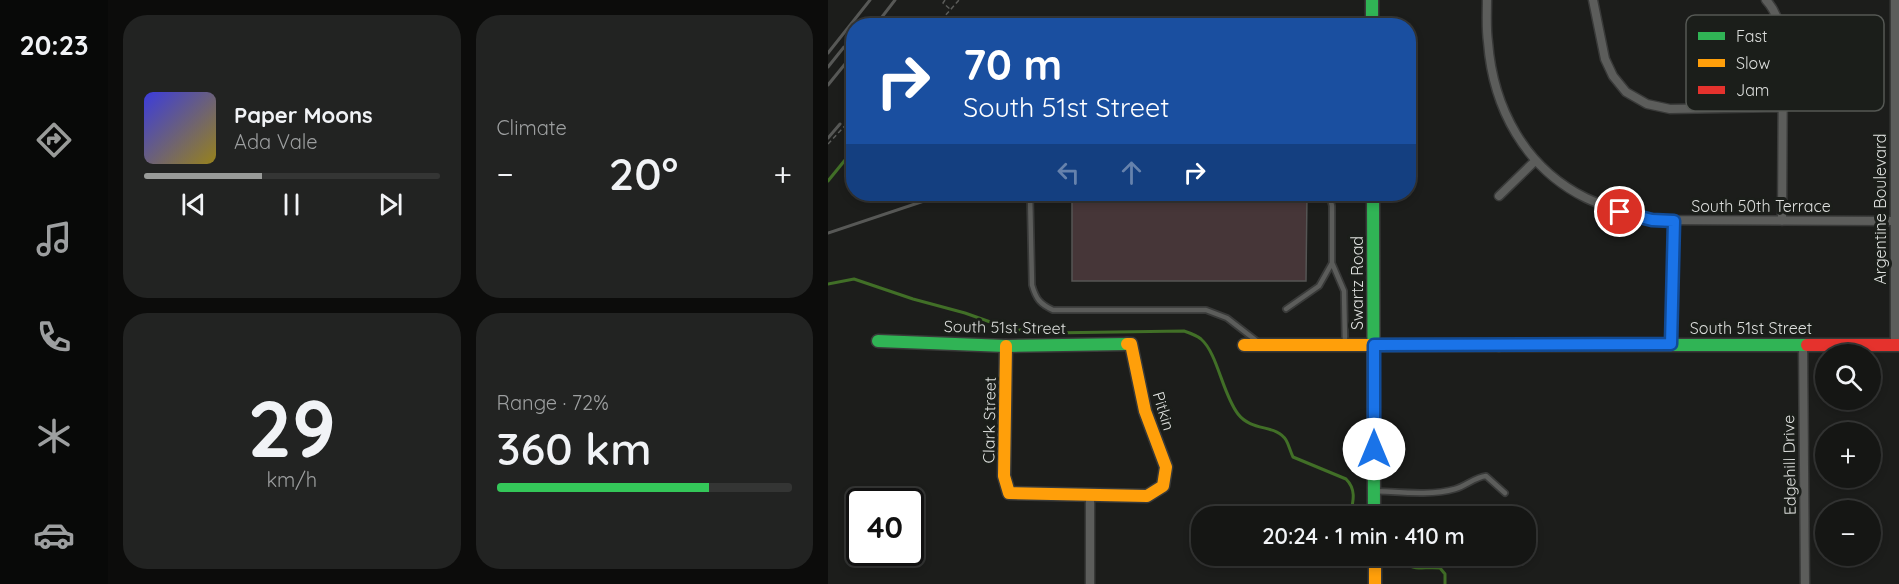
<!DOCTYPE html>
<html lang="en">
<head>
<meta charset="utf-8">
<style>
  :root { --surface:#151614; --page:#222322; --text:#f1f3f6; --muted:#9d9fa0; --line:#343534; --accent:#999b99 }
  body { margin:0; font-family:Quicksand,sans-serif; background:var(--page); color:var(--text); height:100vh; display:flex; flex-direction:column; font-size:22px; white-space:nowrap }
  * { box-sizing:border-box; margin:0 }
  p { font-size:20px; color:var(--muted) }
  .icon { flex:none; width:33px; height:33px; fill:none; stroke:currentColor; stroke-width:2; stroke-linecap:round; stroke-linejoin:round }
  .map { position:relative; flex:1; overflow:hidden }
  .side { display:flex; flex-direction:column; gap:15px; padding:15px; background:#0c0c0b; width:720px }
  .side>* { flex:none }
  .guide { position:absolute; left:18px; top:18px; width:570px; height:183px; border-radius:24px; box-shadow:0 3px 9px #0003,0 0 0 2px var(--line); background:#1a4fa0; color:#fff; overflow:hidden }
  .tools { position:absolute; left:987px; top:344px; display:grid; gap:12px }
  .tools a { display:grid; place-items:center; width:66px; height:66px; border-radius:50%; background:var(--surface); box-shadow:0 3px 9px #0003,0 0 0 2px var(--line); font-size:30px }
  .speed { position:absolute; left:18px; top:488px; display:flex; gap:12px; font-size:30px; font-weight:700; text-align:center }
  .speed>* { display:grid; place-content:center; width:78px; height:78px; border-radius:50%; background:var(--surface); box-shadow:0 3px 9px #0003,0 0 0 2px var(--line); line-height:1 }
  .speed .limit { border:3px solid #111; border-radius:9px; background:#fff; color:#111 }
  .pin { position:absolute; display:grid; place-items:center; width:51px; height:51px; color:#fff; margin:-26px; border:3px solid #fff; border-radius:50%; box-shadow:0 2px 6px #0007 }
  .me { position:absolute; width:66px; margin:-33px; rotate:0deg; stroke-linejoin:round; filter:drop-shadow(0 0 4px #0008) }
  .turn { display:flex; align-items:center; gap:21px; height:126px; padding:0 18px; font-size:27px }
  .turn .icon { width:78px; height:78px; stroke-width:2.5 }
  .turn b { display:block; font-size:42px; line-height:51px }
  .lanes { display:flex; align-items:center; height:57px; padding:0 18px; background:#0003; justify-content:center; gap:30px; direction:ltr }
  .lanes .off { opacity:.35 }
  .big { font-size:45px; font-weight:600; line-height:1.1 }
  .side .card { flex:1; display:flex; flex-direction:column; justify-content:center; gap:9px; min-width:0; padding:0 21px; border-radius:24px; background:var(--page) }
  .side .dial { align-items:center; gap:0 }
  .dial b { font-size:78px; line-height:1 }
  .song { display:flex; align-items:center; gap:18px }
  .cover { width:72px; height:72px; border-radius:9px; background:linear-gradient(135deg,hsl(240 70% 55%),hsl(50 70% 35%)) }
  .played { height:6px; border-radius:3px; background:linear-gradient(90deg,var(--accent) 40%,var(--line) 40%) }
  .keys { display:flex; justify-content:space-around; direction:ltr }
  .heat { display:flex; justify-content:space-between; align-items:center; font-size:33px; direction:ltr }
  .charge { height:9px; border-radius:4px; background:linear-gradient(90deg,#34c759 72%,var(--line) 0) }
  .side .tiles { flex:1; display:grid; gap:15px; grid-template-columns:repeat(2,1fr) }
  .trip { position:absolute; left:363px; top:506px; width:345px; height:60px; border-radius:24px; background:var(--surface); box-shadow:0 3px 9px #0003,0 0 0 2px var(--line); font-weight:600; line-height:60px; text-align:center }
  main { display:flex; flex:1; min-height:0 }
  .menu { display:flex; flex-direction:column; width:108px; justify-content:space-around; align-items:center; background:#080908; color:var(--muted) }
  .menu .icon { width:42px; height:42px }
  .menu .current { color:var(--accent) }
  .menu b { font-size:27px; color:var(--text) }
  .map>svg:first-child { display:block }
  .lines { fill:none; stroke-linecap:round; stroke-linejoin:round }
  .stream { stroke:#416f27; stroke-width:3 }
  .building { fill:#463638; stroke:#555554; stroke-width:1.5 }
  .lane-casing { stroke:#393a39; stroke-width:8 }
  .street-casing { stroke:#393a39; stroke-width:11 }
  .fast-casing { stroke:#393a39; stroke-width:15 }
  .slow-casing { stroke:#393a39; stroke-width:15 }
  .jam-casing { stroke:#393a39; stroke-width:15 }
  .path { stroke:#5b5c5a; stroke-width:1.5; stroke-dasharray:4.5 3; stroke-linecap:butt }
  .lane { stroke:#5c5d5b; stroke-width:4.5 }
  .street { stroke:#5c5d5b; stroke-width:8 }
  .fast { stroke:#30b455; stroke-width:12 }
  .slow { stroke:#ff9f0a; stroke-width:12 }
  .jam { stroke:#e5322d; stroke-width:12 }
  .rail { stroke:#575856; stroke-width:3 }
  .route-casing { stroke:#114b97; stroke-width:15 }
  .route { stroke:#1a73e8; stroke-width:10 }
  .labels { text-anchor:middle; stroke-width:6; stroke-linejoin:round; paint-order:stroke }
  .street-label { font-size:16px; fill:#dddfdd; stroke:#1b1e1a }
  .key { fill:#1b1e1a; stroke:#555854; stroke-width:1.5 }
  .key-label { font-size:16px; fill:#dddfdd }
</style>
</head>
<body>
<main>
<nav class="menu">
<b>20:23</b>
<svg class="icon current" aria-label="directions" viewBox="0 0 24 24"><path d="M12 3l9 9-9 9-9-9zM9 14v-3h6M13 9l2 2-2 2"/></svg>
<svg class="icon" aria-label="music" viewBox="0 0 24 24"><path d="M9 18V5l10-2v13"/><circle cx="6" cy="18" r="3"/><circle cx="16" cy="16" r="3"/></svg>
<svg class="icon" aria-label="phone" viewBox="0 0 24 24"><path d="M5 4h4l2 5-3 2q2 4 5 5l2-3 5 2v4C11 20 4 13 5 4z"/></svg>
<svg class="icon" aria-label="climate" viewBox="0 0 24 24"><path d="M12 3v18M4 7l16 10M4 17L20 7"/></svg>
<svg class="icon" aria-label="car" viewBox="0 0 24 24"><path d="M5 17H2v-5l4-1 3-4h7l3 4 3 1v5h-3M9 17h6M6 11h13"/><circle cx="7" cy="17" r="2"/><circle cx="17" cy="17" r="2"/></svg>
</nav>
<section class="side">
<div class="tiles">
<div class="card">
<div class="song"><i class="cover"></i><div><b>Paper Moons</b><p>Ada Vale</p></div></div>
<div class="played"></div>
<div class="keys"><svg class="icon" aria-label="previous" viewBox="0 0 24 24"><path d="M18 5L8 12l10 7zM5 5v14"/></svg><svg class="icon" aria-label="pause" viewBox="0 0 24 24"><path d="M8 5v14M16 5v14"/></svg><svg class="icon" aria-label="next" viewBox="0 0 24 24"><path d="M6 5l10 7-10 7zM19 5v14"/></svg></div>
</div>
<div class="card"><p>Climate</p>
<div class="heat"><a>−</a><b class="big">20°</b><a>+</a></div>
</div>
<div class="card dial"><b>29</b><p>km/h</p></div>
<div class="card"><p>Range · 72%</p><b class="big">360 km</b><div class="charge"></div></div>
</div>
</section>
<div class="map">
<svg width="1071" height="584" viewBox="0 0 1071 584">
  <rect width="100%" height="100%" fill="#1c1d1b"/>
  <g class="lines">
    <!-- stream -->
    <path class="stream" d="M0,181L26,149
      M0,284L26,279L85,299L137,313L182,329L220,333L356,331C362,333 368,335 373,339C390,354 394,393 410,414C424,432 448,424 458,440C461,445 462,451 465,457L518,479C529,490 525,502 522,516
      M572,555C584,574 592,566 612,568L617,574V584"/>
  </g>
  <!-- building -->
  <path class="building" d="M244,194H479L478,281H244Z"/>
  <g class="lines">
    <defs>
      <path id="lane" d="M202,194L204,285C208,299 212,304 225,310H378L399,318L430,342
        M501,194L504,206V263L516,291L517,343
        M458,309L491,286L504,263
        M546,491C572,492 603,496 627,489C638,486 647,477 658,476L677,493"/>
      <path id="street" d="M659,0C659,14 658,28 660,42C665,108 697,168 758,198C779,208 802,214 824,220L1067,221
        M765,0L777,59L785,76L798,92L819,104L842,109L954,107
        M938,0C952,15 953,33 955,53L954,221
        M1067,0V345
        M671,196L707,161
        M843,344L846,221
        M975,345L977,584
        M262,584V495"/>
      <path id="fast" d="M544,0V26
        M545,194L546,516
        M50,341L178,346L299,344
        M671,345H979"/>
      <path id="slow" d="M416,345H671
        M178,346L176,476L181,493L319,496L335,486L338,467L317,411L303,344H299
        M547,555V584"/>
      <path id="jam" d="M979,345H1071"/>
    </defs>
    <!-- lane casing -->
    <use href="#lane" class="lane-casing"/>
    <!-- street casing -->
    <use href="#street" class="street-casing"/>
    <!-- fast casing -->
    <use href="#fast" class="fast-casing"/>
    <!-- slow casing -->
    <use href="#slow" class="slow-casing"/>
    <!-- jam casing -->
    <use href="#jam" class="jam-casing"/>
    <!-- path -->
    <path class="path" d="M117,0L115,3L122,9
      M108,26L131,0
      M0,144L26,116"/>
    <!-- lane -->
    <use href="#lane" class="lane"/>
    <!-- street -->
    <use href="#street" class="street"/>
    <!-- fast -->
    <use href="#fast" class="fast"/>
    <!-- slow -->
    <use href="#slow" class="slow"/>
    <!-- jam -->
    <use href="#jam" class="jam"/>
    <!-- rail -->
    <path class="rail" d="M47,26L67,0
      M0,53L42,0
      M0,67L16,47
      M0,85L26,53
      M0,138L12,124
      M0,233L117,194"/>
  </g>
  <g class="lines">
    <defs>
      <path id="route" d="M546,449V345L843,344L846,221L824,220L792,212"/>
    </defs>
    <!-- route casing -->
    <use href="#route" class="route-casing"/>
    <!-- route -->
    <use href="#route" class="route"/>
  </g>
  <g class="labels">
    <!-- street labels -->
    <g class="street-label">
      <text x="933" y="212">South 50th Terrace</text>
      <text transform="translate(1052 209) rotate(-90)" y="6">Argentine Boulevard</text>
      <text transform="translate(529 283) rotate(-90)" y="6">Swartz Road</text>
      <text transform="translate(177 327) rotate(1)" y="6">South 51st Street</text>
      <text x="923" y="334">South 51st Street</text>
      <text transform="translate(336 411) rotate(73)" y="6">Pitkin</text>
      <text transform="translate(161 420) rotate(-89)" y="6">Clark Street</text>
      <text transform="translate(961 465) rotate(-91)" y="6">Edgehill Drive</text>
    </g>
  </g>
  <!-- legend -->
  <rect x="858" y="15" width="198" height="96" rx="9" class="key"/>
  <rect x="870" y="32" width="27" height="8" fill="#30b455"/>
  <rect x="870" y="59" width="27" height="8" fill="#ff9f0a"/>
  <rect x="870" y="86" width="27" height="8" fill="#e5322d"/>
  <g class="key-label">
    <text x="908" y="42">Fast</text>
    <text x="908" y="69">Slow</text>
    <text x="908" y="96">Jam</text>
  </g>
</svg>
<div class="tools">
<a><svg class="icon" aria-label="search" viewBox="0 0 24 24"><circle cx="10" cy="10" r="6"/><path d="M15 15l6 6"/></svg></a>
<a>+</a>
<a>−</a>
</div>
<div class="speed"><div class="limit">40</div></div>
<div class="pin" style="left:792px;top:212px;background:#d93025"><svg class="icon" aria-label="arrive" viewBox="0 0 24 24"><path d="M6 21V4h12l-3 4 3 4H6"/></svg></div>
<svg class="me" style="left:546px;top:449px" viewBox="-20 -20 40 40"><circle r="19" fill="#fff"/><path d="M0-13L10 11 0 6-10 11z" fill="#1a73e8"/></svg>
<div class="trip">20:24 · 1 min · 410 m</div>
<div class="guide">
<div class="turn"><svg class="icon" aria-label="right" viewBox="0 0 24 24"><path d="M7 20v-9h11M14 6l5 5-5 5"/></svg><div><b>70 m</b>South 51st Street</div></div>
<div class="lanes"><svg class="icon off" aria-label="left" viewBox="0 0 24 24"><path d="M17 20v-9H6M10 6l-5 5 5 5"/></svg><svg class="icon off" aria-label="ahead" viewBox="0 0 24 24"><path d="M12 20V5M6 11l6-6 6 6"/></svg><svg class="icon" aria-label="right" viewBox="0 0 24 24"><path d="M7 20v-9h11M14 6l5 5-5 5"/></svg></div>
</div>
</div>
</main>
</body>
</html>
